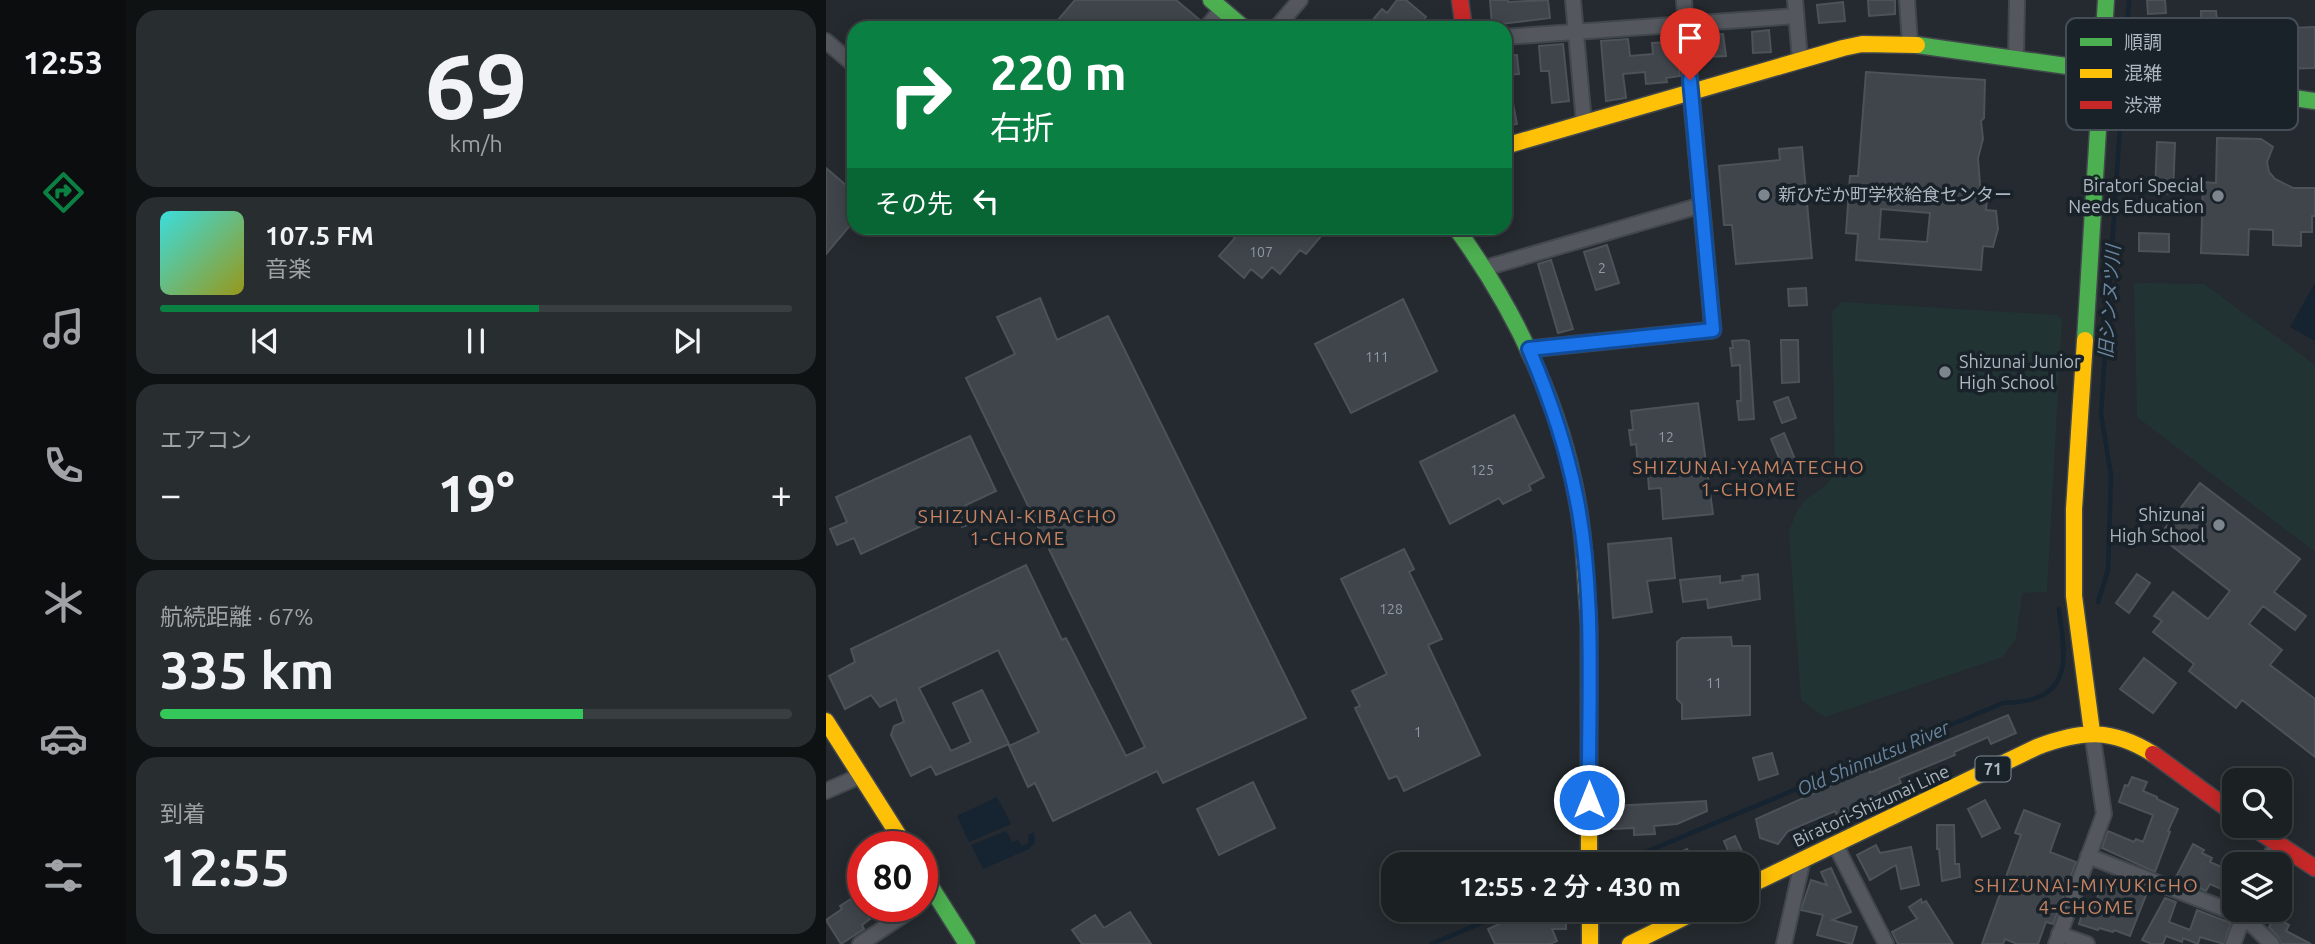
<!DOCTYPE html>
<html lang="ja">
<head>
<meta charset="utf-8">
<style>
  :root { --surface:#1b2023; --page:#282d30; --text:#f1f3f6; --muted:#a0a3a6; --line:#393e41; --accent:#0b8043 }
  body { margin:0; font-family:Ubuntu,"Noto Sans JP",sans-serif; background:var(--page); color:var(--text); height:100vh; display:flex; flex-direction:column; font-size:26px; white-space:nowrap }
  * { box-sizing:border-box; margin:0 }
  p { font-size:23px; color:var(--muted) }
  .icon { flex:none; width:38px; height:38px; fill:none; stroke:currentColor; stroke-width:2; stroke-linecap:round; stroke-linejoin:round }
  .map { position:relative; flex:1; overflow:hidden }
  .panel { display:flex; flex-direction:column; gap:10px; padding:10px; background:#0f1213; width:700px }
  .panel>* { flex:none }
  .guide { position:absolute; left:21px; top:21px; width:665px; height:214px; border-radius:21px; box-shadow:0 4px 18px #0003,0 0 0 2px var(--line); background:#0b8043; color:#fff; overflow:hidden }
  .fabs { position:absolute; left:1396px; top:768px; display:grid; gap:14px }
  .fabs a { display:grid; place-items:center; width:70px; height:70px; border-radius:14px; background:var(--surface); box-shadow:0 4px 18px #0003,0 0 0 2px var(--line); font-size:35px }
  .speed { position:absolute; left:21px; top:831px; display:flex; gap:14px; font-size:35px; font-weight:700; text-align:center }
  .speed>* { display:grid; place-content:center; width:91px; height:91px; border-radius:50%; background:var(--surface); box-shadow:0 4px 18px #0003,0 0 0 2px var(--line); line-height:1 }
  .speed .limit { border:10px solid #d22; background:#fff; color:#111 }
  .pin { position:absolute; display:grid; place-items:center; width:60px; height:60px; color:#fff; margin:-72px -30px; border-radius:50% 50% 50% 0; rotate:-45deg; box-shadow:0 0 7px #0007 }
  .pin .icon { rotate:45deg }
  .me { position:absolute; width:77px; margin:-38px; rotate:0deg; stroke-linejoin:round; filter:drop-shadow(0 0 5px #0008) }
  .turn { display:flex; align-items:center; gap:24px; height:147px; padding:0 28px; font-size:32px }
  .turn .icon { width:91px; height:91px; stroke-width:2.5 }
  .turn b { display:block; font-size:49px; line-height:60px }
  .then { display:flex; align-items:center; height:66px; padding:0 28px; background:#0003; gap:14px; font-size:26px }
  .big { font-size:52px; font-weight:600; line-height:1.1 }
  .panel .widget { flex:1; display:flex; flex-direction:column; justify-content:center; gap:10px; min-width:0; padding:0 24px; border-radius:21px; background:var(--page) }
  .panel .dial { align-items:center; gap:0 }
  .dial b { font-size:91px; line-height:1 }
  .song { display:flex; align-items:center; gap:21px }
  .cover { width:84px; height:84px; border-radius:10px; background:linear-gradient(135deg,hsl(180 70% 55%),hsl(60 70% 35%)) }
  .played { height:7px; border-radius:4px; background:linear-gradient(90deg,var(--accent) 60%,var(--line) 60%) }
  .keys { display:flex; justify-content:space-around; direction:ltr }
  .heat { display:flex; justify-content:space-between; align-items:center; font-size:38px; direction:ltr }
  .charge { height:10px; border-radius:5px; background:linear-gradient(90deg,#34c759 67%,var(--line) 0) }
  .trip { position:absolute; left:555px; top:852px; width:378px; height:70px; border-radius:21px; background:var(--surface); box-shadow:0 4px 18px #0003,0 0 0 2px var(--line); font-weight:600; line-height:70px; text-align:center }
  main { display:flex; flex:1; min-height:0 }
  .tabs { display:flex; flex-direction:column; width:126px; justify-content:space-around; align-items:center; background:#0b0d0e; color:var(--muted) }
  .tabs .icon { width:49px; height:49px }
  .tabs .active { color:var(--accent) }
  .tabs b { font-size:32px; color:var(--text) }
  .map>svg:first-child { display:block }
  .green { fill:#223334 }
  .water { fill:#162330 }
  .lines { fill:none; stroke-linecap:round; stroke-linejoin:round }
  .stream { stroke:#162330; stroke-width:4.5 }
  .building { fill:#3f454b; stroke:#4c5257; stroke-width:2; fill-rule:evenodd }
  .street-casing { stroke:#41474c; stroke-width:18 }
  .fast-casing { stroke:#41474c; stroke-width:19 }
  .slow-casing { stroke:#41474c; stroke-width:19 }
  .jam-casing { stroke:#41474c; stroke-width:19 }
  .street { stroke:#54585e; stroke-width:14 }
  .fast { stroke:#4caf50; stroke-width:16 }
  .slow { stroke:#ffc107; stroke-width:16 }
  .jam { stroke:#c62828; stroke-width:16 }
  .route-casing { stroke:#114b97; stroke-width:18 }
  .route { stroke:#1a73e8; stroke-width:12 }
  .poi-dot { fill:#7d868e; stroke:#192129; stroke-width:2.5 }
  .labels { text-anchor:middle; stroke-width:7; stroke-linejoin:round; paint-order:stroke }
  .number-label { font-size:14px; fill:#929aa4 }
  .shield { fill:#192129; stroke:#818a93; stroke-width:2 }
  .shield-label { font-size:16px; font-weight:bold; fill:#adb7c1 }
  .poi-label { font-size:18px; fill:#adb7c1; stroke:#192129; text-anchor:end }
  .street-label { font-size:18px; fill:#adb7c1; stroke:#192129 }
  .water-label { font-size:19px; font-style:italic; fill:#69859e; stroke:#192129 }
  .neighbourhood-label { font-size:19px; letter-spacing:2px; fill:#c98461; stroke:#192129 }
  .key { fill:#192129; stroke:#454e57; stroke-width:2 }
  .key-label { font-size:19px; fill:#adb7c1 }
</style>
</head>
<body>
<main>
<nav class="tabs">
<b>12:53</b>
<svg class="icon active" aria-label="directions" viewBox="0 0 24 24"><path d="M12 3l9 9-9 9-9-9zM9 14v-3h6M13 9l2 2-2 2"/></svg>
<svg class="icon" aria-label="music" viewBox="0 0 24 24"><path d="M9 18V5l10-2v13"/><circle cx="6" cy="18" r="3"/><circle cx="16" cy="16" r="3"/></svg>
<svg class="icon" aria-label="phone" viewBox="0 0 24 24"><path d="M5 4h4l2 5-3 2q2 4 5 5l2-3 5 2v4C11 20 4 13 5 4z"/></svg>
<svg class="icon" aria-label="climate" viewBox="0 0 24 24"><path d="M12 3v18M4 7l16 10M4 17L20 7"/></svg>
<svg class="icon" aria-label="car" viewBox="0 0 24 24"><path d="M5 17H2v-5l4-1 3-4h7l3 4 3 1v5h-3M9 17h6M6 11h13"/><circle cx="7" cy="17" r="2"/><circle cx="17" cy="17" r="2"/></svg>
<svg class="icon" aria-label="filters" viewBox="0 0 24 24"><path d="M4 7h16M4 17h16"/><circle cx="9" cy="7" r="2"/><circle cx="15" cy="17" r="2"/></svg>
</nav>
<section class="panel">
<div class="widget dial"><b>69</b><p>km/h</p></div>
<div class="widget">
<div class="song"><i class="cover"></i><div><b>107.5 FM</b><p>音楽</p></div></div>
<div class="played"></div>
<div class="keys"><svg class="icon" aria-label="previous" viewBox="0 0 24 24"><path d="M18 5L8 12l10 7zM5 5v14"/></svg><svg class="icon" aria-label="pause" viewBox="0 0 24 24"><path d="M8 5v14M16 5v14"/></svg><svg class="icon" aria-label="next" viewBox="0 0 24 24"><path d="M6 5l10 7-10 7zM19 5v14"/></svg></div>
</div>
<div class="widget"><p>エアコン</p>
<div class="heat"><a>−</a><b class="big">19°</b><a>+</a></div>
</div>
<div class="widget"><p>航続距離 · 67%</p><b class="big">335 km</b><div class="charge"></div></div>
<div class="widget"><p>到着</p><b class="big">12:55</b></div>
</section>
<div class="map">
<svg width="1489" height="944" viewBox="0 0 1489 944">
  <rect width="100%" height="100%" fill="#242a2f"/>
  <!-- green -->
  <path class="green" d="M1308,283L1378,284L1489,365V552L1311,417Z
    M1016,302L1231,315L1236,319L1221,592L1196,593L1190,638L1177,657L999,717L975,700L963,533C967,519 971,506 983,497C994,489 1003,485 1009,472L1006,311Z"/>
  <!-- water -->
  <path class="water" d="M1489,283V341L1464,327Z
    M171,797L185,824L143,842L131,816Z
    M180,831L186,842L192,840L196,846L202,843V835L208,832L209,843L203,849L157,869L145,845Z"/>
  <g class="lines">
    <!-- stream -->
    <path class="stream" d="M1298,68L1303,0
      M1272,602L1282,570L1285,475L1275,414L1297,80
      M791,864L1177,703C1187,702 1201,702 1210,698C1249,684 1236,639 1233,609
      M605,944L686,910"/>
  </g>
  <!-- building -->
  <path class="building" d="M249,0H350L374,20L371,28H225Z
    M571,0H580L600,17L591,28H540L556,9L561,13Z
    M664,0H682V2L722,0L724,18L666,25Z
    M1042,0H1069V14L1043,16Z
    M1321,0H1339L1340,13L1322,14Z
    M1017,2L1019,21L993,23L991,5Z
    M1375,11H1390L1391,19L1427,18L1429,64L1413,65V56L1376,57Z
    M1450,23H1466V28L1489,27V68L1452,69Z
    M943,30L945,52L927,53L926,32Z
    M897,34L900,56L880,57L878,35Z
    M802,39L804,56L827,54L826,43L845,42L846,56L851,55L854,76L840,78L841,82L820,84L819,72L797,74L800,98L780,101L775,41Z
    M737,44L743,101L726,103L723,71H715L713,46Z
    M691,55L693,74L679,75V56Z
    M1040,72L1159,80L1158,118L1155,121L1157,139L1152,158L1154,185L1162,186L1160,210L1170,211L1172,229L1167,247L1157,246L1155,270L1030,260L1032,234L1020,233L1024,176H1032ZM1055,209L1104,213L1101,242L1053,239Z
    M679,93H685L691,124L679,126Z
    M1391,138L1435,139L1447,147L1441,162L1443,172L1449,179L1467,188H1489V216H1486V232H1475V246L1447,245V230L1423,229L1422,255L1375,253L1377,182L1390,183Z
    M1331,142L1349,143L1347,194L1329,193Z
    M976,147L986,258L910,264L906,225H898L893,166L954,160L953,149Z
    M0,168L28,192V221L0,254Z
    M397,228H502L480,254L474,250L454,274L446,267L436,278L425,269L418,278L393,256L409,238Z
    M1313,233L1343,234V252L1313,251Z
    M781,245L793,283L770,290L758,252Z
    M725,260L747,329L732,333L712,264Z
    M980,288L981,305L963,306L962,289Z
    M214,298L231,340L282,316L480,718L337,783L331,771L227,821L209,783L202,787L183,746L213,732L172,650L93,688L125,751L145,742L127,703L156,690L183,744L110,775L105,766L85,776L65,735L68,726L78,722L70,699L54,707L45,695L19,709L3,676L29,662L25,649L200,565L236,640L240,638L300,756L319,747L140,378L189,354L171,317Z
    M577,299L611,371L525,413L489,344Z
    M918,340L923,341L928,419L913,420L911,401H915L914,365L906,366L904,348H907L906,341Z
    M955,340H972L973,382L956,383Z
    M962,397L970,418L956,423L948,402Z
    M872,403L887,514L837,519L835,488L823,489L821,463L812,464L810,444L805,445L803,430H807L805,411Z
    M688,415L718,477L703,485L705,490L677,504L673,498L624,524L594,462Z
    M958,433L969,459L956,465L945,439Z
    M144,436L170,491L140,505L147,523L136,527L130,510L35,554L28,538L11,545L4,529L21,522L10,497Z
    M1374,483L1474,559L1448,592L1480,616L1469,630L1437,606L1423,624L1456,650L1444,665L1489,699V757L1416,700L1410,708L1363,671L1368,664L1327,632L1336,621L1328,616L1347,592L1382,619L1404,591L1333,536Z
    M845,538L849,578L821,581L826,612L787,618L782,544Z
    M578,549L588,569L583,572L616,639L602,645L654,755L578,791L571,776L563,779L529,708L534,706L526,691L561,674L515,579Z
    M932,574L934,599L882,608L881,599L857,602L854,580L894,576V583L917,580L916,576Z
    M1311,574L1324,583L1303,613L1290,603Z
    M905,637L906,646H924V715L856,719V704L851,699V642L856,638Z
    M1318,658L1350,683L1327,713L1294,689Z
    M1182,715L1190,733L1165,744L1162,737L1128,752L1129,755L1073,778L1075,783L1053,792L1055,796L1024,809L1026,813L1013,819L1009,811L962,831L952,844L934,838L930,819L1043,769L1044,773Z
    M946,753L952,774L933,780L927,758Z
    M1306,777L1321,782L1317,791L1331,797V799L1352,809L1342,831L1344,832L1329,872L1276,848L1282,831L1308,842L1310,839L1317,842L1327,815L1293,802L1299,785L1302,786Z
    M427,782L449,828L393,855L371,809Z
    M1159,800L1174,828L1156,837L1142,809Z
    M880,801L881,811L851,824L828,826L829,834L808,835V828L787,829L786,806Z
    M1198,810L1234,824L1224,852L1250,862L1227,924L1220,922L1212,944H1191L1179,939L1177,944H1156L1195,835L1189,833Z
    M1111,825H1128L1129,864H1133L1134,877L1116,881L1113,849H1111Z
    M909,836L922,864H879L903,853L898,841Z
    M1367,844L1378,850L1376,853L1386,858L1384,862L1409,873V895L1384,884L1380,891L1350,877Z
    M1050,845L1054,853L1085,847L1093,885L1075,889L1070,865L1044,880L1031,855Z
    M861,849L869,864H827Z
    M1005,868L1025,912L1006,920L1031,927L1026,944L991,935L997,915L975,910L985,880L1001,885L995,872Z
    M1278,877L1306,887L1308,884L1322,890L1304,936L1288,930L1287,932L1273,928L1272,930L1253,924L1258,908L1267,911Z
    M37,891V909L44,919L36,925L38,929L15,944L0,920L16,909L14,906Z
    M1339,898L1350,902L1343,922L1364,930L1371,910L1405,923L1398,944L1374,937L1372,944L1357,938L1356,942L1340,936L1337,944H1326L1316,940Z
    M1095,899L1096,903L1100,901L1127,944H1072L1066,932L1091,919L1083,907Z
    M705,910H740V929H726L731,941L724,944H669L662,929Z
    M304,912L325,944H256L246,930L269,915L278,928Z
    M1448,917L1463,925L1460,931L1485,944H1455L1453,938L1443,927Z"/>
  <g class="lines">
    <defs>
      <path id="street" d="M747,0L758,123
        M858,0L865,92
        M969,0L974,60
        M1081,0L1084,44
        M380,28L396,9
        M450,28L474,0
        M679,37L970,16
        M0,41L28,65
        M1190,59L1191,0
        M659,268L876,205
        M0,791L34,776
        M1009,844L1060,944
        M1262,856L1417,916L1446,944
        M1439,864L1451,845
        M1233,934L1261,944
        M34,944L91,906
        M958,944L977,859
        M1230,944L1278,814L1266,732
        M1407,944L1420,910"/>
      <path id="fast" d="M385,0L418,28
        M1091,45L1489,101
        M865,92L877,222
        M630,228C699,323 749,435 758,553
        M1259,340L1280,0
        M96,873L141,944"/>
      <path id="slow" d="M679,146L1017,48L1036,44L1091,45
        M1259,340L1248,509V596L1266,732
        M703,349L887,330L877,222
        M758,553L763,625V864
        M0,721L80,847
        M920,887L1211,747C1256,730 1286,728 1327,754
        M764,910V944
        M804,944L873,910"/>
      <path id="jam" d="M634,0L638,28
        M1327,754L1409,814
        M1425,826L1489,868"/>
    </defs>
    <!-- street casing -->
    <use href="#street" class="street-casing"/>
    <!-- fast casing -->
    <use href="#fast" class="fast-casing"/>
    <!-- slow casing -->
    <use href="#slow" class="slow-casing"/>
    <!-- jam casing -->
    <use href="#jam" class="jam-casing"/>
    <!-- street -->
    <use href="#street" class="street"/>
    <!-- fast -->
    <use href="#fast" class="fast"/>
    <!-- slow -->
    <use href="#slow" class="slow"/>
    <!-- jam -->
    <use href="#jam" class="jam"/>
  </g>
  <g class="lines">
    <defs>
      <path id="route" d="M763,800C762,702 770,593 750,496C740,445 723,396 703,349L887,330L864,80"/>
    </defs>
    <!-- route casing -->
    <use href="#route" class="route-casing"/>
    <!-- route -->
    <use href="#route" class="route"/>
  </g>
  <!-- markers -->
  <g class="poi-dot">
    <circle cx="938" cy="195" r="7"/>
    <circle cx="1392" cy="196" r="7"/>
    <circle cx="1119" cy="372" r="7"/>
    <circle cx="1393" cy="525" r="7"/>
  </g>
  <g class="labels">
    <!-- number labels -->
    <g class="number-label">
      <text x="435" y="257">107</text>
      <text x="776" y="273">2</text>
      <text x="551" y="362">111</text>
      <text x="840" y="442">12</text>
      <text x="656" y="475">125</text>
      <text x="565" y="614">128</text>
      <text x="888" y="688">11</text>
      <text x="592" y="737">1</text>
    </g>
    <!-- shield labels -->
    <rect class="shield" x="1149.5" y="756.5" width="35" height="25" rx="5"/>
    <g class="shield-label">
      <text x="1167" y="775">71</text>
    </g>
    <!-- poi labels -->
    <g class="poi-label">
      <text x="1378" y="192">Biratori Special<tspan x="1378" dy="21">Needs Education</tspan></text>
      <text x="952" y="201" text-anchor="start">新ひだか町学校給食センター</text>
      <text x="1133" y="368" text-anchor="start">Shizunai Junior<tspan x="1133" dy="21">High School</tspan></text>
      <text x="1379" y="521">Shizunai<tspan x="1379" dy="21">High School</tspan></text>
    </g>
    <!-- street labels -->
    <g class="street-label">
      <text transform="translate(1045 806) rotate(-25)" y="6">Biratori-Shizunai Line</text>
    </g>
    <!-- water labels -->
    <g class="water-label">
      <text transform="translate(1283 302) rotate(-86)" y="7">旧シンヌツ川</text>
      <text transform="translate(1047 758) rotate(-23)" y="7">Old Shinnutsu River</text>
    </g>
    <!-- neighbourhood labels -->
    <g class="neighbourhood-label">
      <text x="923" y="474">SHIZUNAI-YAMATECHO<tspan x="923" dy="22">1-CHOME</tspan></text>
      <text x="192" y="523">SHIZUNAI-KIBACHO<tspan x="192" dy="22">1-CHOME</tspan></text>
      <text x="1261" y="892">SHIZUNAI-MIYUKICHO<tspan x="1261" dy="22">4-CHOME</tspan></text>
    </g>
  </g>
  <!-- legend -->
  <rect x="1240" y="18" width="232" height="112" rx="10" class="key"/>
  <rect x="1254" y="38" width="32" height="8" fill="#4caf50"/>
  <rect x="1254" y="69" width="32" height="9" fill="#ffc107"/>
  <rect x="1254" y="101" width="32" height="8" fill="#c62828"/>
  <g class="key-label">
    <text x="1298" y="49">順調</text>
    <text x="1298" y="80">混雑</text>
    <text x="1298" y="112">渋滞</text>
  </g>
</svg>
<div class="fabs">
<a><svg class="icon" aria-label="search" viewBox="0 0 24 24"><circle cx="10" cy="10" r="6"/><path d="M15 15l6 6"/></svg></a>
<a><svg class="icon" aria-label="layers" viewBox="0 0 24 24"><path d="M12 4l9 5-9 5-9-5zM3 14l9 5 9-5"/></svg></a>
</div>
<div class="speed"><div class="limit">80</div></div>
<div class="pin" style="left:864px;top:80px;background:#d93025"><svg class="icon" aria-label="arrive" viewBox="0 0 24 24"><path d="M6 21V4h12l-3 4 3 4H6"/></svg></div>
<svg class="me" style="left:763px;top:800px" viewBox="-20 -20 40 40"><circle r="17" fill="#1a73e8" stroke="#fff" stroke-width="3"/><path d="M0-11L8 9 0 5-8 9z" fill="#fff"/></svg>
<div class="trip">12:55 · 2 分 · 430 m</div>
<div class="guide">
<div class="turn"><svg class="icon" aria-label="right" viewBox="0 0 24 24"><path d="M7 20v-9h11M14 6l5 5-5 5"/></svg><div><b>220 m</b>右折</div></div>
<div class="then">その先<svg class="icon" aria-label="left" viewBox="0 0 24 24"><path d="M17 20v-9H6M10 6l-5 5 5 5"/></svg></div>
</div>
</div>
</main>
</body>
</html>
